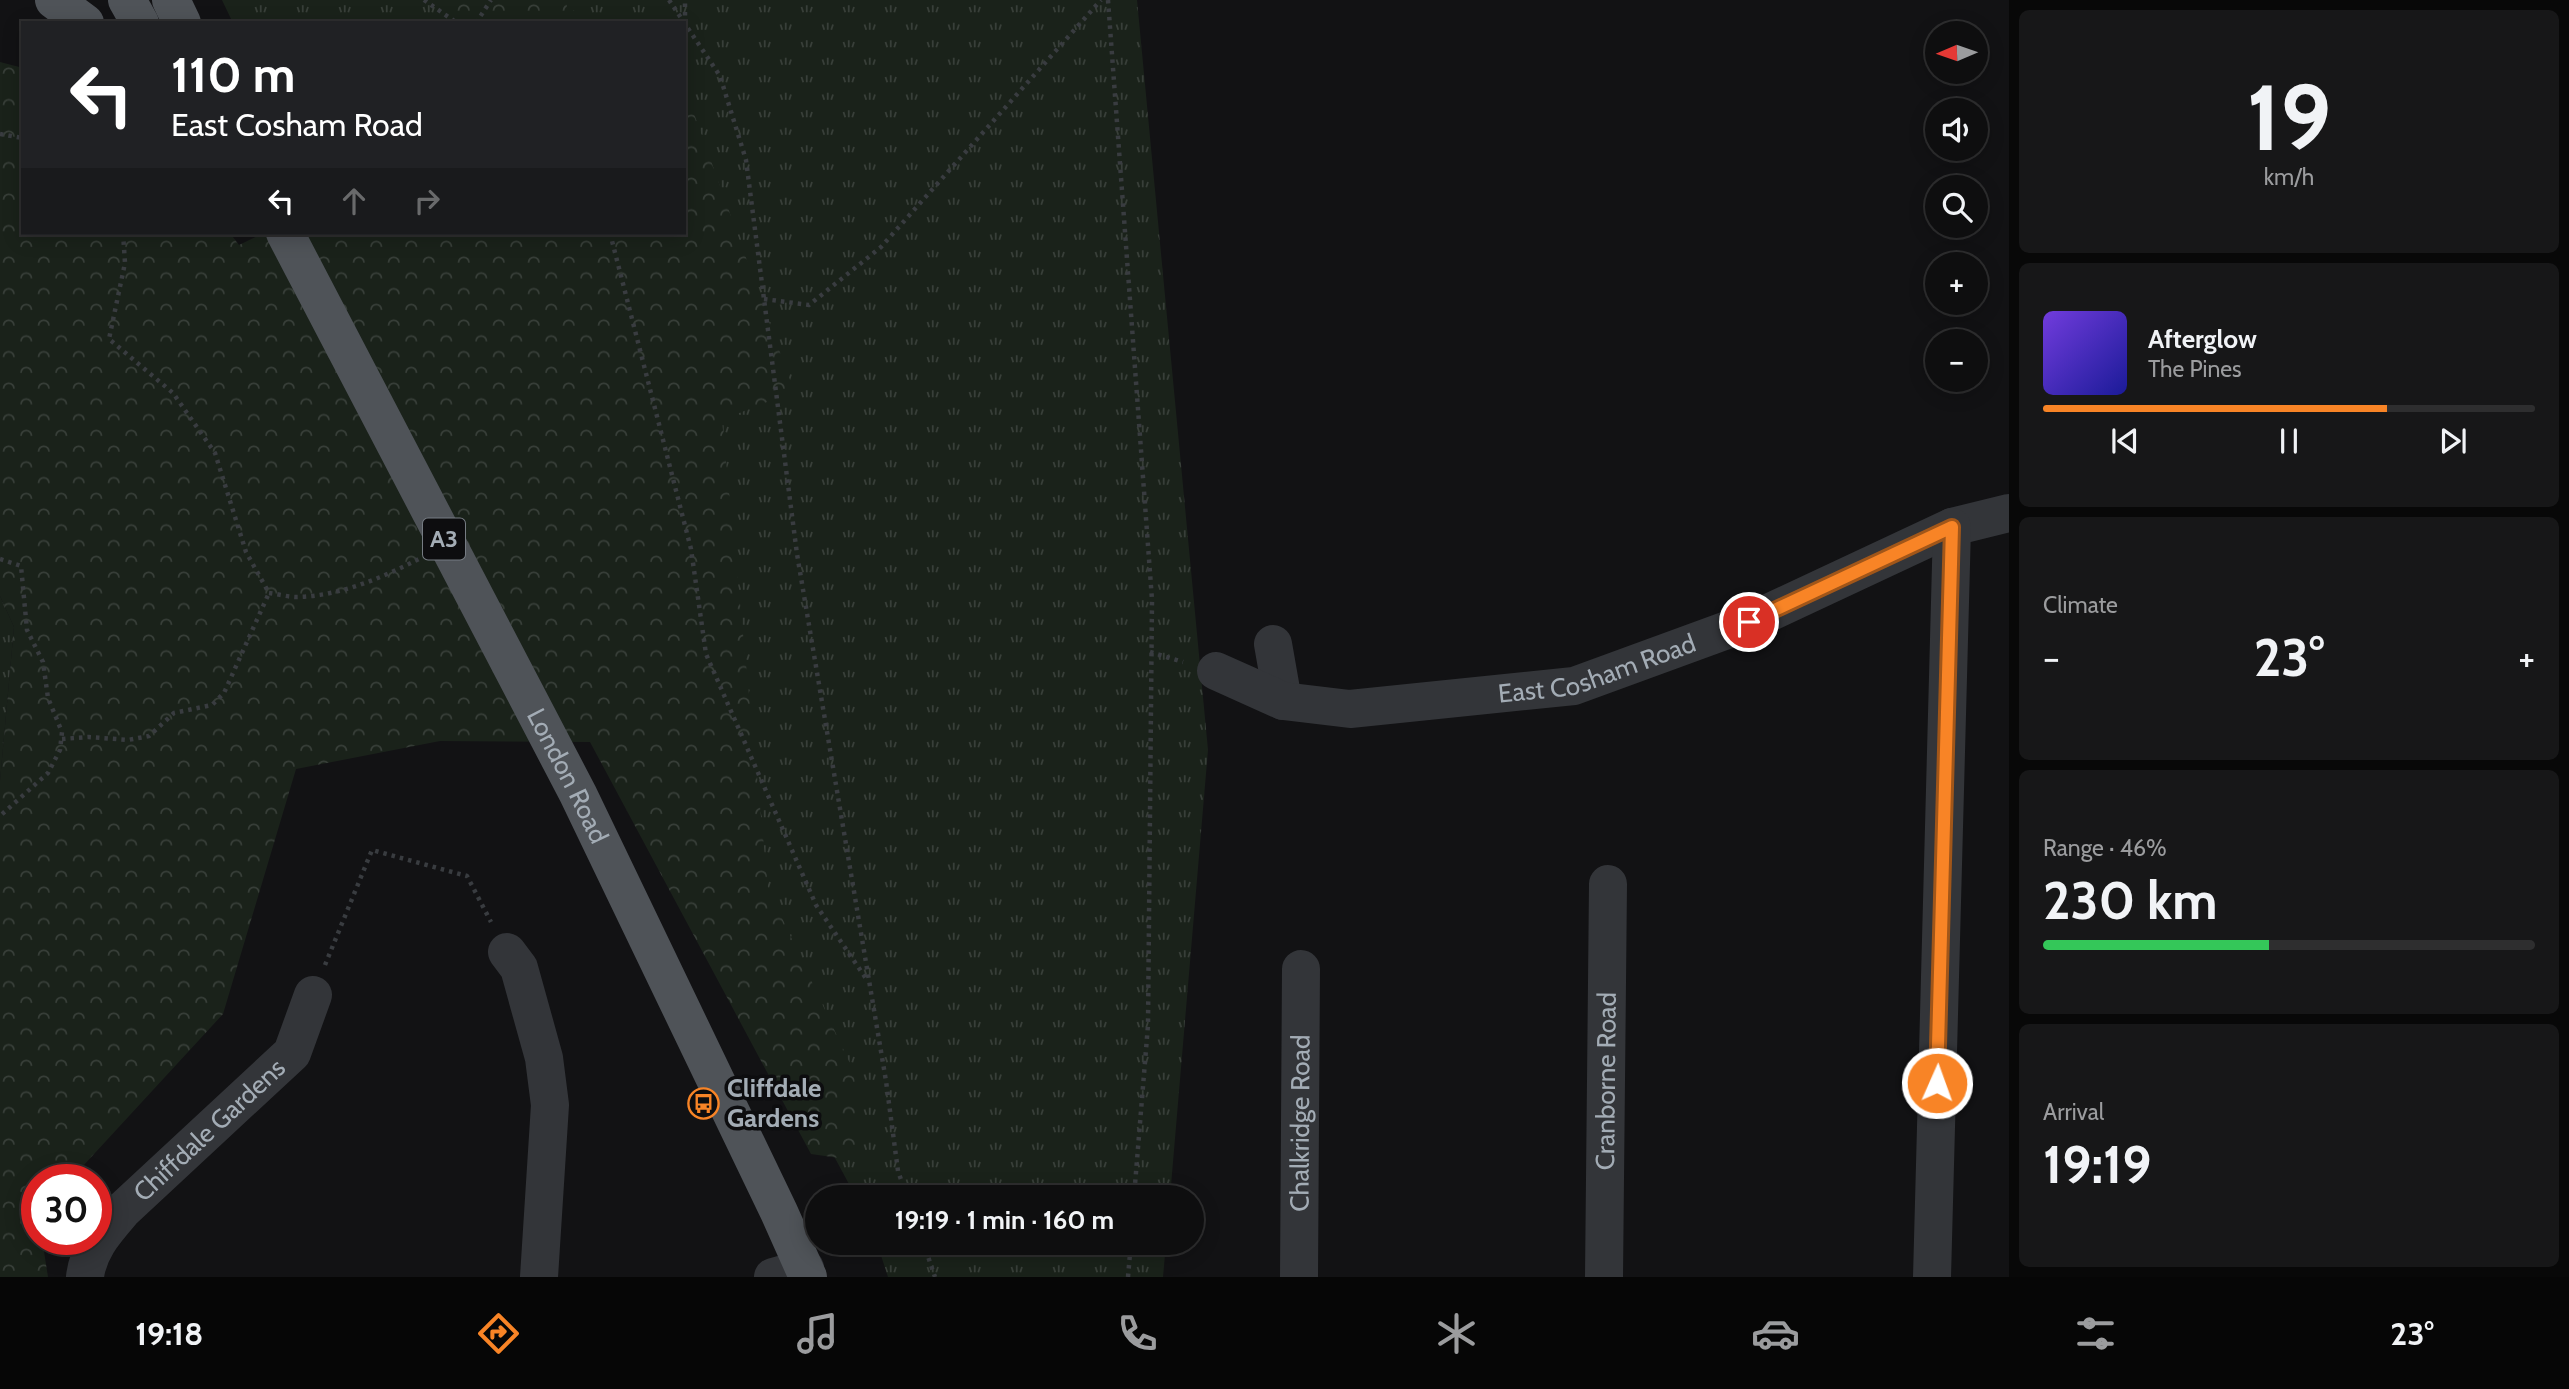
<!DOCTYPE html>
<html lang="en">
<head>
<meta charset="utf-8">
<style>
  :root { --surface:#0e0e0f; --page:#171718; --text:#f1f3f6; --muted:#9b9c9e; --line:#2e2e2f; --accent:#f88426 }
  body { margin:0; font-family:Cabin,sans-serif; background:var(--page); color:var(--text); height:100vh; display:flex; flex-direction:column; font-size:26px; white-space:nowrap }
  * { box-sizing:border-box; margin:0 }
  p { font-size:23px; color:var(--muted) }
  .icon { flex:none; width:38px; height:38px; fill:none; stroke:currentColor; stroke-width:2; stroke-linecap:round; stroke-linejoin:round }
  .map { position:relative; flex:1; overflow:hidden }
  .details { display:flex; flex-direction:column; gap:10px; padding:10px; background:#080808; width:560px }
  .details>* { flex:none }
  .hud { position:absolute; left:21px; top:21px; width:665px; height:214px; border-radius:0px; box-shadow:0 4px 18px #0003,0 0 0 2px var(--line); background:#202124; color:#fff; overflow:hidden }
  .needle { width:46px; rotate:268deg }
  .controls { position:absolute; left:1925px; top:21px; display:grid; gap:14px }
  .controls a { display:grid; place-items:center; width:63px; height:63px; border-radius:50%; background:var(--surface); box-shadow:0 4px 18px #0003,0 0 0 2px var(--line); font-size:35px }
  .speed { position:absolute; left:21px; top:1164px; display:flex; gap:14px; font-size:35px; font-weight:700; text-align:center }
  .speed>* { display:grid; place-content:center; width:91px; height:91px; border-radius:50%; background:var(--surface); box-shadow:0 4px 18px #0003,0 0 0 2px var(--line); line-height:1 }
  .speed .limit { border:10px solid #d22; background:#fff; color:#111 }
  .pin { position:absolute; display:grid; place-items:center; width:60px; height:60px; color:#fff; margin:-30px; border:4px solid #fff; border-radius:50%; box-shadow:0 2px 7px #0007 }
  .me { position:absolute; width:77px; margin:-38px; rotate:2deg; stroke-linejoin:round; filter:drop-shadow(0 0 5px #0008) }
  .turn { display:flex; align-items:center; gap:24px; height:147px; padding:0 35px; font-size:32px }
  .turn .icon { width:91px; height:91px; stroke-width:2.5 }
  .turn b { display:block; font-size:49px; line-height:60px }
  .lanes { display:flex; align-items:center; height:66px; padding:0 35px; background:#0003; justify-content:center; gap:35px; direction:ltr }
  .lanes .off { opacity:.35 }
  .big { font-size:52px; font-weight:800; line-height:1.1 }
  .details .tile { flex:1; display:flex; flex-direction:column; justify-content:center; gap:10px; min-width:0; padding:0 24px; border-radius:10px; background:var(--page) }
  .details .dial { align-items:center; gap:0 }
  .dial b { font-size:91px; line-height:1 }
  .song { display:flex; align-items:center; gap:21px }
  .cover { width:84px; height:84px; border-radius:10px; background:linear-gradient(135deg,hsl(260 70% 55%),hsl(240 70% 35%)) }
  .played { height:7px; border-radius:4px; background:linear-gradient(90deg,var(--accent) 70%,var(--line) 70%) }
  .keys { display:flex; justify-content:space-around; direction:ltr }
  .heat { display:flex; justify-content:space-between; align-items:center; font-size:38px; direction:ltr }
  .charge { height:10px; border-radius:5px; background:linear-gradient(90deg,#34c759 46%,var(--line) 0) }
  .trip { position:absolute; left:805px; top:1185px; width:399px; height:70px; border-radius:35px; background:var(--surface); box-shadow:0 4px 18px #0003,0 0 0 2px var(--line); font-weight:800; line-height:70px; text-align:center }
  .tabs { display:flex; height:112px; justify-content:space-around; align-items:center; background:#060606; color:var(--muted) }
  .tabs .icon { width:49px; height:49px }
  .tabs .current { color:var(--accent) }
  .tabs b { font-size:32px; color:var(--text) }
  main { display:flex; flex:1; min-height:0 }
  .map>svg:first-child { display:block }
  .grass { fill:url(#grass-tufts) }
  .forest { fill:url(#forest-crowns) }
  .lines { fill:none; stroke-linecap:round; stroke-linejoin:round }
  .path { stroke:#393c40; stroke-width:4.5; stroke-dasharray:3.5 5; stroke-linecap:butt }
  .minor { stroke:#333539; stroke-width:38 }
  .major { stroke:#4f5358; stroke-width:38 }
  .route-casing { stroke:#a15619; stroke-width:18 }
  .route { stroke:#f88426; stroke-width:12 }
  .labels { text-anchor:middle; stroke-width:7; stroke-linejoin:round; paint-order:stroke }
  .shield { fill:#0d0d0f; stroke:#767c83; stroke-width:2 }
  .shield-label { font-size:24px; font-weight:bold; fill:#a3acb5 }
  .street-label { font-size:26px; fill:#a3acb5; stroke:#0d0d0f }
  .poi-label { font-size:26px; font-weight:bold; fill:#a3acb5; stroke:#0d0d0f; text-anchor:start }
</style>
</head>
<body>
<main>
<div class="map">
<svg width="2009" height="1277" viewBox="0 0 2009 1277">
  <defs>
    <pattern id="grass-tufts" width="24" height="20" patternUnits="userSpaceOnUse" patternTransform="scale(1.75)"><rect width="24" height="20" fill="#1a221a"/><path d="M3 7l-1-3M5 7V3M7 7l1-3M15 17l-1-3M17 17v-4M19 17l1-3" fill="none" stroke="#383f39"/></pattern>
    <pattern id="forest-crowns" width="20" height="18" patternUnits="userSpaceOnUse" patternTransform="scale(1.75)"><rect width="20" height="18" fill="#1a221a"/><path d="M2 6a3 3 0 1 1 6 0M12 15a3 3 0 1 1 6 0" fill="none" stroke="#383f39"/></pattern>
  </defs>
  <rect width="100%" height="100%" fill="#121214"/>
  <!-- grass -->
  <path class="grass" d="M222,0H1137L1208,750L1170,1197H856L336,233H684V23H233Z
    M0,596L14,627L0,781Z
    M877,1243V1242L1166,1243L1163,1277H888Z"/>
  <!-- forest -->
  <path class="forest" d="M439,0H566L567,8L605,23H442Z
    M0,62L23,68V233H230L239,245L264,233H684V86L794,391L722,420L768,888L854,1072L860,1161L811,1154L590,742L440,741L296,769L223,1014L71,1179L37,1180V1239H42L48,1277H0V781L14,627L0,596Z"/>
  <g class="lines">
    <!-- path -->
    <path class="path" d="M424,0L457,23
      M669,0L720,76L746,160L797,554L886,1081L898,1171L907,1197
      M1108,0L1152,600L1148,1025L1134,1197
      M476,23L491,0
      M685,24V0
      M0,134L23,138
      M123,233L125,263L109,339L173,393L215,453L246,552L269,593
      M610,233L691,549L706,654L816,905L867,980
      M764,299L809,305L881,247L1101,0
      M0,559L21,566L27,630L43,662L48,698L62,732L60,750L48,773L0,816
      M269,593C278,594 288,597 297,597C340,596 381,578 419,559
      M1150,652L1183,662
      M62,739L89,737L128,740L149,736L174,713L212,705L224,693L269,593
      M325,965L372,850L467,876L491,922
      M923,1242L935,1277
      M1128,1277L1131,1242"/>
    <!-- minor -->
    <g class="minor">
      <path d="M1273,644L1283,701"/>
      <path id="s1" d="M1216,671L1283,701L1350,709L1574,686L1749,622L1952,527L2009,513"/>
      <path d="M507,952L519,968L544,1058L550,1105L539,1277"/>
      <path id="s2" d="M85,1277C88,1249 106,1230 124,1209L292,1053L313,995"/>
      <path d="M773,1277L805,1268"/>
      <path id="s3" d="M1299,1277L1301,969"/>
      <path id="s4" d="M1604,1277L1608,884"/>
      <path d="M1932,1277L1952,527"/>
    </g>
    <!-- major -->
    <g class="major">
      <path d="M54,0L85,23"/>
      <path d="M127,0L140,23"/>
      <path d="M171,0L182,23"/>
      <path id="s5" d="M285,233L578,794L779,1212L808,1277"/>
    </g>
  </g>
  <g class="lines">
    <defs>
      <path id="route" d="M1749,622L1952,527L1937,1083"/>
    </defs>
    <!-- route casing -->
    <use href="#route" class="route-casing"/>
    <!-- route -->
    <use href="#route" class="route"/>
  </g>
  <!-- icons -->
  <defs>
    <symbol id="bus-ring" viewBox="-11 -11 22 22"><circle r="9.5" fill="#0d0d0f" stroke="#f88426" stroke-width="1.5"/><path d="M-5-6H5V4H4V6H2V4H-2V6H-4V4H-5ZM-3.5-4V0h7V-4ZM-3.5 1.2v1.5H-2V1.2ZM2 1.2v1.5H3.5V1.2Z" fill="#f88426"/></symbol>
  </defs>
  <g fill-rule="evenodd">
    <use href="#bus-ring" x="686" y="1086" width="35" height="35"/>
  </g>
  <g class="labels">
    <!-- shield labels -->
    <rect class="shield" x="423" y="518.5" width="42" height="41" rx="5"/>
    <g class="shield-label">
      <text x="444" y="547">A3</text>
    </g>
    <!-- street labels -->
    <g class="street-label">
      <text dy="9" stroke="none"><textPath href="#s1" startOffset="392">East Cosham Road</textPath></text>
      <text dy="9" stroke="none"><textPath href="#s5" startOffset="612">London Road</textPath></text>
      <text dy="9" stroke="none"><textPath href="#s4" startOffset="196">Cranborne Road</textPath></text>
      <text dy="9" stroke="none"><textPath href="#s3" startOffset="154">Chalkridge Road</textPath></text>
      <text dy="9" stroke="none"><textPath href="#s2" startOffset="196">Chiffdale Gardens</textPath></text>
    </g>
    <!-- poi labels -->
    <g class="poi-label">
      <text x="727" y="1097">Cliffdale<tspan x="727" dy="30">Gardens</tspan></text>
    </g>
  </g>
</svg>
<div class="controls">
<a><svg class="needle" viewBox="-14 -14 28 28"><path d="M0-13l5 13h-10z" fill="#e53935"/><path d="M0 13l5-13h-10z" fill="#9b9c9e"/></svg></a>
<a><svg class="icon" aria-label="sound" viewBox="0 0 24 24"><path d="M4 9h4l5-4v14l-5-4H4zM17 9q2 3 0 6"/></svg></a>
<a><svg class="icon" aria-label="search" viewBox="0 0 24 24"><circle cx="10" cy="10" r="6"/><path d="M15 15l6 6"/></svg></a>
<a>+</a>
<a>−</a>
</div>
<div class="speed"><div class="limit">30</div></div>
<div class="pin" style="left:1749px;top:622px;background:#d93025"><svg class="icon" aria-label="arrive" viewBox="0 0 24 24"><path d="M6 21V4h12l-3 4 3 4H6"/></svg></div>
<svg class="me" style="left:1937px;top:1083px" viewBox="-20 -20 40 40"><circle r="17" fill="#f88426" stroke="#fff" stroke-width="3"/><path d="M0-11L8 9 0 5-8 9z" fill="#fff"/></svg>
<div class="trip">19:19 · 1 min · 160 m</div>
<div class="hud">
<div class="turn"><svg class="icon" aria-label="left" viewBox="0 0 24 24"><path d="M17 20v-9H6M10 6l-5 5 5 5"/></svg><div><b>110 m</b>East Cosham Road</div></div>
<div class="lanes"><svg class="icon" aria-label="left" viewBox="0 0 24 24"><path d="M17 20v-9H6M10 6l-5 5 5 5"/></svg><svg class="icon off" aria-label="ahead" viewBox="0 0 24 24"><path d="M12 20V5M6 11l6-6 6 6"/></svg><svg class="icon off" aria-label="right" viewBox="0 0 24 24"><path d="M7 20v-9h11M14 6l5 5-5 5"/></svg></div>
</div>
</div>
<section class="details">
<div class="tile dial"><b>19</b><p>km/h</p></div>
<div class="tile">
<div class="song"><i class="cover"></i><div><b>Afterglow</b><p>The Pines</p></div></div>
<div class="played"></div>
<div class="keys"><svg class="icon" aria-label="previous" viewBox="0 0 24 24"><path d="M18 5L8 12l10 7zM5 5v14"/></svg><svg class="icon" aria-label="pause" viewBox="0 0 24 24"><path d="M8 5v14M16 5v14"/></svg><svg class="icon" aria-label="next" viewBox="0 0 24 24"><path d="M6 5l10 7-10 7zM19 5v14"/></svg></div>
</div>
<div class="tile"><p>Climate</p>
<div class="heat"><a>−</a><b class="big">23°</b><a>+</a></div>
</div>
<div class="tile"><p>Range · 46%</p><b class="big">230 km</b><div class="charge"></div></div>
<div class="tile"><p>Arrival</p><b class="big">19:19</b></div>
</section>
</main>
<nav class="tabs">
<b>19:18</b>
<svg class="icon current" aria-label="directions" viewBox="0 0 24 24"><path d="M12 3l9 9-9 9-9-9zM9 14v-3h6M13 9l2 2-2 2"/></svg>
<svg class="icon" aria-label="music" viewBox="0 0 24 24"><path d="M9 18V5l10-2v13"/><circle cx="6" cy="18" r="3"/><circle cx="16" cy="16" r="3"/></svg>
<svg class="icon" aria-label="phone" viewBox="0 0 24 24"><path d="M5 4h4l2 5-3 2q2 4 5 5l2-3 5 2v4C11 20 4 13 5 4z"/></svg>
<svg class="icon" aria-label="climate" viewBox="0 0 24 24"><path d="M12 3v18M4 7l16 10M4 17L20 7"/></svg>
<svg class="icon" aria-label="car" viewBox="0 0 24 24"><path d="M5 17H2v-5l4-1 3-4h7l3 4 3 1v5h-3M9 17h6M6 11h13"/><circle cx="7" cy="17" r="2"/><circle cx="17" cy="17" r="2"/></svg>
<svg class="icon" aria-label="filters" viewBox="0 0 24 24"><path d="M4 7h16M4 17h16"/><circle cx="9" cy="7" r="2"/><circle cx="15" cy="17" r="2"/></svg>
<b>23°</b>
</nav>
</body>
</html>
